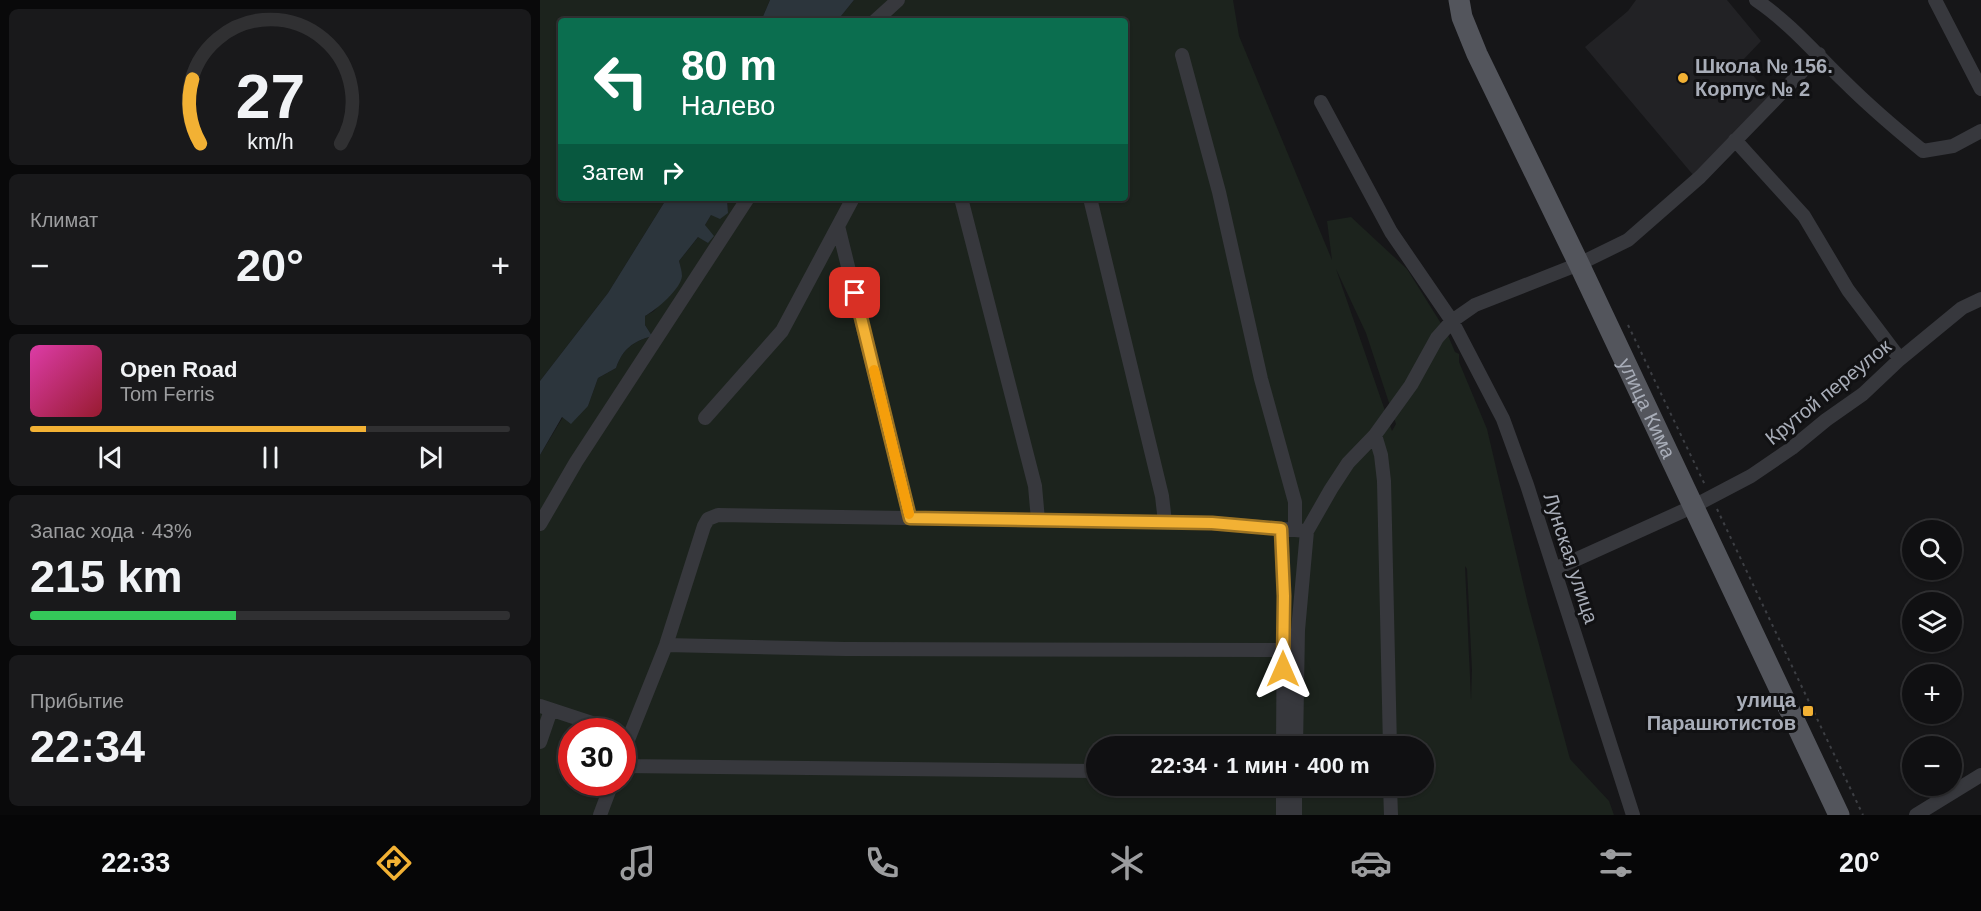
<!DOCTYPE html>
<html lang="ru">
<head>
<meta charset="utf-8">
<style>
  :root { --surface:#101012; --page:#19191b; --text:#f1f3f6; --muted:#9c9d9f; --line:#303032; --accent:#f2b134 }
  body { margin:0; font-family:Arial,sans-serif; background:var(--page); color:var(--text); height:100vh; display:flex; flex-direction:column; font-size:22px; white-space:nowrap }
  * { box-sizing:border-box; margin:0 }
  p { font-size:20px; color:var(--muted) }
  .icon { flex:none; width:33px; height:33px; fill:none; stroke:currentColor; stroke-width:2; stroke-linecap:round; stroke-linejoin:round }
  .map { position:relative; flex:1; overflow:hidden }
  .sheet { display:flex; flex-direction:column; gap:9px; padding:9px; background:#09090a; width:540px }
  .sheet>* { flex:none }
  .hud { position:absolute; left:18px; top:18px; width:570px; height:183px; border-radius:6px; box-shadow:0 2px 4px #0004,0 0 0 2px var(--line); background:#0b6e4f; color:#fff; overflow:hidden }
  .tools { position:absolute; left:1362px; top:520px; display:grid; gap:12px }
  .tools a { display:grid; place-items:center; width:60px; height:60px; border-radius:50%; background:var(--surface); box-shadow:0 2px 4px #0004,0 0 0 2px var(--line); font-size:30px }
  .speed { position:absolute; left:18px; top:718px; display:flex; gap:12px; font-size:30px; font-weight:700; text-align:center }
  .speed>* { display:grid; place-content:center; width:78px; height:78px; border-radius:50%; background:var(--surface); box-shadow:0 2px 4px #0004,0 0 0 2px var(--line); line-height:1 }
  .speed .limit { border:9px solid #d22; background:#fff; color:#111 }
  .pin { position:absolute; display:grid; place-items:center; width:51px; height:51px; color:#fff; margin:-26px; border-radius:12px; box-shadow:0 3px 9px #0006 }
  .me { position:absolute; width:66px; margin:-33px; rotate:0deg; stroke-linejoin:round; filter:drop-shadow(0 0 4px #0008) }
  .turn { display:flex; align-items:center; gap:21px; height:126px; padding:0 24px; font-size:27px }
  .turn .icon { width:78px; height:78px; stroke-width:2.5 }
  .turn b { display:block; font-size:42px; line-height:51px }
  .then { display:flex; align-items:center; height:57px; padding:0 24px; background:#0003; gap:12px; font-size:22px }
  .big { font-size:45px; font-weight:700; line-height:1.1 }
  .sheet .widget { flex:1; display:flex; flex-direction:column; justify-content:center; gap:9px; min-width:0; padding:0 21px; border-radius:9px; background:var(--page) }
  .sheet .dial { align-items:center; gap:0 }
  .dial svg { height:156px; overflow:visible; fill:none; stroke:var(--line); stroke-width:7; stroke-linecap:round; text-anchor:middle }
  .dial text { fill:var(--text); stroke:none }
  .song { display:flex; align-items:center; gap:18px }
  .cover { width:72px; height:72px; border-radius:9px; background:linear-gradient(135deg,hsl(320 70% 55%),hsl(350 70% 35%)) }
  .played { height:6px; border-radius:3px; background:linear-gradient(90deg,var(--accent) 70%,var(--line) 70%) }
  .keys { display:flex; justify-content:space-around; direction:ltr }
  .heat { display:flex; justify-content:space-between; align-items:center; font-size:33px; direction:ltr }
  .charge { height:9px; border-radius:4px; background:linear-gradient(90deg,#34c759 43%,var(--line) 0) }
  .trip { position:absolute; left:546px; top:736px; width:348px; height:60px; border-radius:30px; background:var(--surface); box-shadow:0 2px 4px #0004,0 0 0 2px var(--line); font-weight:700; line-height:60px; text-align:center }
  .menu { display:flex; height:96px; justify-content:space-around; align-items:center; background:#060607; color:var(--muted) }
  .menu .icon { width:42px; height:42px }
  .menu .on { color:var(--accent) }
  .menu b { font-size:27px; color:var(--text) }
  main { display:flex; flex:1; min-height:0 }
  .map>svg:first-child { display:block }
  .built { fill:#222225 }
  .green { fill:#1c231d; fill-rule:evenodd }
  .water { fill:#2c353c }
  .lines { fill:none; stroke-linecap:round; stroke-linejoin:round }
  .path { stroke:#3d3f44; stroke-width:2; stroke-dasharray:3 4.5; stroke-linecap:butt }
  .street { stroke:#37383d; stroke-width:14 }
  .primary { stroke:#53555c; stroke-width:21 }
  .route-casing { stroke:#9d7322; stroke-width:15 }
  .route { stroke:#f2b134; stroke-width:10 }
  .slow { stroke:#f59e0b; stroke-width:10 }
  .poi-dot { fill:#f2b134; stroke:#111113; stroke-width:2 }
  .labels { text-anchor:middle; stroke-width:6; stroke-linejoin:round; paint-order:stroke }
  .poi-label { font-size:20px; font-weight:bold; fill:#a8adb8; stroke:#111113; text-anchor:start }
  .street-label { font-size:20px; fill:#a8adb8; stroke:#111113 }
</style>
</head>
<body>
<main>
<section class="sheet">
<div class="widget dial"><svg viewBox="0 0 100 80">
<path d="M14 69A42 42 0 1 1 86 69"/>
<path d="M14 69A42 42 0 0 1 10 36" stroke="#f2b134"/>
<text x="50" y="56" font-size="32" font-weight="700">27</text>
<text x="50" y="72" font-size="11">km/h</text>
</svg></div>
<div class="widget"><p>Климат</p>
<div class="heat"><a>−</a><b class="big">20°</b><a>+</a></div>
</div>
<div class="widget">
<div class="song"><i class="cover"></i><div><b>Open Road</b><p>Tom Ferris</p></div></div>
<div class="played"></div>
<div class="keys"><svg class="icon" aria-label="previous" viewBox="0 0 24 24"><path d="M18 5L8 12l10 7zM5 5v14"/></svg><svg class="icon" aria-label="pause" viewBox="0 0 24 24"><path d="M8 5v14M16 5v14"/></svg><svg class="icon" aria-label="next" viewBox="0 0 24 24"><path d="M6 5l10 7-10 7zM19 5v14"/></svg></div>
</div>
<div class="widget"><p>Запас хода · 43%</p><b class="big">215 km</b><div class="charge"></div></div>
<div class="widget"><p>Прибытие</p><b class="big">22:34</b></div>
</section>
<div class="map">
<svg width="1441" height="815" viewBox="0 0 1441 815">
  <rect width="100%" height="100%" fill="#161618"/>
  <!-- built -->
  <path class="built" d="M1096,0H1187L1221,41L1202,61L1229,96L1154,176L1045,47L1088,11Z"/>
  <!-- green -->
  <path class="green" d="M0,0H230L221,21H21V198H127L68,293L0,381Z
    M314,0H693L699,36L792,260L787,221L811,217L867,269L907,333L915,352L919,354V362L947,429L988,604L1030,759L1069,801L1074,815H0V455L23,417L48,406L58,378L76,368C83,349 92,342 112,336L105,325V316L114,311L142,275L139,261L159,236L168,243L165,225L171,215L188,213L187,198H585V21H297ZM796,269L826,333L856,424L852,431ZM925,566L927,569L932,670L931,700ZM32,732H82V783H32ZM556,747H884V786H556Z"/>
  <!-- water -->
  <path class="water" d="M230,0H314L297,21H221Z
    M127,198H187L188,213L180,219L171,215L165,225L174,236L168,243L158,237L139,261C140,265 142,271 142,276C141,289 116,310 105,316V325L112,336C92,342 83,349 76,368L58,378L48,406L31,424L22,417L0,455V381L68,293Z"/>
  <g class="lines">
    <!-- path -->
    <path class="path" d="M1088,325L1165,485
      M1177,509L1323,815"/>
    <!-- street -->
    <path class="street" d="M1216,0C1250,23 1275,53 1304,81C1329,106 1356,129 1383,151L1413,146L1441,131
      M1395,0L1441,89
      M335,21L358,0
      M642,55L679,192L721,379L755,502V530
      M781,102L851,232L912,321L963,419L987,485L1093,815
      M1195,140L1264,216L1308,290L1360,359
      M421,198L495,486L498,520
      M550,198L622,496L625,522
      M298,226L370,518
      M165,418L242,331L313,198
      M835,435L841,455L844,481L850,747
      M0,524L36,462L208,198
      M741,529L744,596L743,747
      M1015,569L1154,506L1211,476L1252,448L1286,420L1323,394L1360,359L1422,308L1441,299
      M126,645L305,649L743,650
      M0,706L79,732
      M0,742L11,710
      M756,747L758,630L767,531L791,489L808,463L835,435L871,385L897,338L912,321L935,305L1039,264L1088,240L1160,177L1279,54
      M82,755L126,645L164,526L168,519L178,515L672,523L767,531
      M82,766L556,771
      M850,786L851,815
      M60,815L72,783
      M743,815V786
      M755,815V786
      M1376,815L1441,775"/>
    <!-- primary -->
    <path class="primary" id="s1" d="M919,0L922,17L937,54L1039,264L1299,815"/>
  </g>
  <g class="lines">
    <defs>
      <path id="route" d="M315,293L370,518L672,523L741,529L744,596L743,669"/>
    </defs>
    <!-- route casing -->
    <use href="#route" class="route-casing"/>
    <!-- route -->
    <use href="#route" class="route"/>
    <!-- slow -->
    <path class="slow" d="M334,370L369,514"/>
  </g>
  <!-- markers -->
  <g class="poi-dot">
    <circle cx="1143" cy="78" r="6"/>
    <rect x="1262" y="705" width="12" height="12" rx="3"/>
  </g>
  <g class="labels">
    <!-- poi labels -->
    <g class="poi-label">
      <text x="1155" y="73">Школа № 156.<tspan x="1155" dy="23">Корпус № 2</tspan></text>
      <text x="1256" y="707" text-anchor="end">улица<tspan x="1256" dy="23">Парашютистов</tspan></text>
    </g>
    <!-- street labels -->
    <g class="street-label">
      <text transform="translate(1288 392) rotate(-39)" y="7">Крутой переулок</text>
      <text dy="7" stroke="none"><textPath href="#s1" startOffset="450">улица Кима</textPath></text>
      <text transform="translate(1031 558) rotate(72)" y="7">Лунская улица</text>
    </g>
  </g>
</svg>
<div class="tools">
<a><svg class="icon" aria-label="search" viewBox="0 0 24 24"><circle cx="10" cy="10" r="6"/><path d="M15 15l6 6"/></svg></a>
<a><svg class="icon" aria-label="layers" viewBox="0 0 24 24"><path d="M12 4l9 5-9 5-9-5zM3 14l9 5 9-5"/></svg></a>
<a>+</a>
<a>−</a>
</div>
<div class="speed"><div class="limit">30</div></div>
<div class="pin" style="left:315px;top:293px;background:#d93025"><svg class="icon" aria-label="arrive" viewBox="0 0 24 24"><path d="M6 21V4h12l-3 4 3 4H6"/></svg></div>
<svg class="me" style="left:743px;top:669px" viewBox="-20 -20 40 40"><path d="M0-17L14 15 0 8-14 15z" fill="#f2b134" stroke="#fff" stroke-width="4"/></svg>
<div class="trip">22:34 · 1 мин · 400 m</div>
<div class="hud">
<div class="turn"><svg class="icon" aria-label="left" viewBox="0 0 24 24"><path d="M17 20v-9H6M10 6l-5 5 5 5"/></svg><div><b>80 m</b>Налево</div></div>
<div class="then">Затем<svg class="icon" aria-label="right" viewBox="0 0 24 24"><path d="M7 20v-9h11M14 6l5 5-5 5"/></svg></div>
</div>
</div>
</main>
<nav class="menu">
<b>22:33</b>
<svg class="icon on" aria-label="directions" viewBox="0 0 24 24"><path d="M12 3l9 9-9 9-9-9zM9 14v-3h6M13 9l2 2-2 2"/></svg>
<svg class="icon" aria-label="music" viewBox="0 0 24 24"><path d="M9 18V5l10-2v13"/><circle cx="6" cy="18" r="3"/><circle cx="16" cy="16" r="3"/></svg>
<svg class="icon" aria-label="phone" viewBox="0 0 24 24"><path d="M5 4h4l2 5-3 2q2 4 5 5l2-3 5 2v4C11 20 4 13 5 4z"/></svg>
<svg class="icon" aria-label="climate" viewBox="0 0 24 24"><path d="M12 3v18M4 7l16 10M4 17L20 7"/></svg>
<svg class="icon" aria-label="car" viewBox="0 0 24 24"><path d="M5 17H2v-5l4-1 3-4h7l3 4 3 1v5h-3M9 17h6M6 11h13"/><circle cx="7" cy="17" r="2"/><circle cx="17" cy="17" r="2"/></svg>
<svg class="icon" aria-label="filters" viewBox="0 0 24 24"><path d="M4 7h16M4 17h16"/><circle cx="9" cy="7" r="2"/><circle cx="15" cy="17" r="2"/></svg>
<b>20°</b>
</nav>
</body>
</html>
